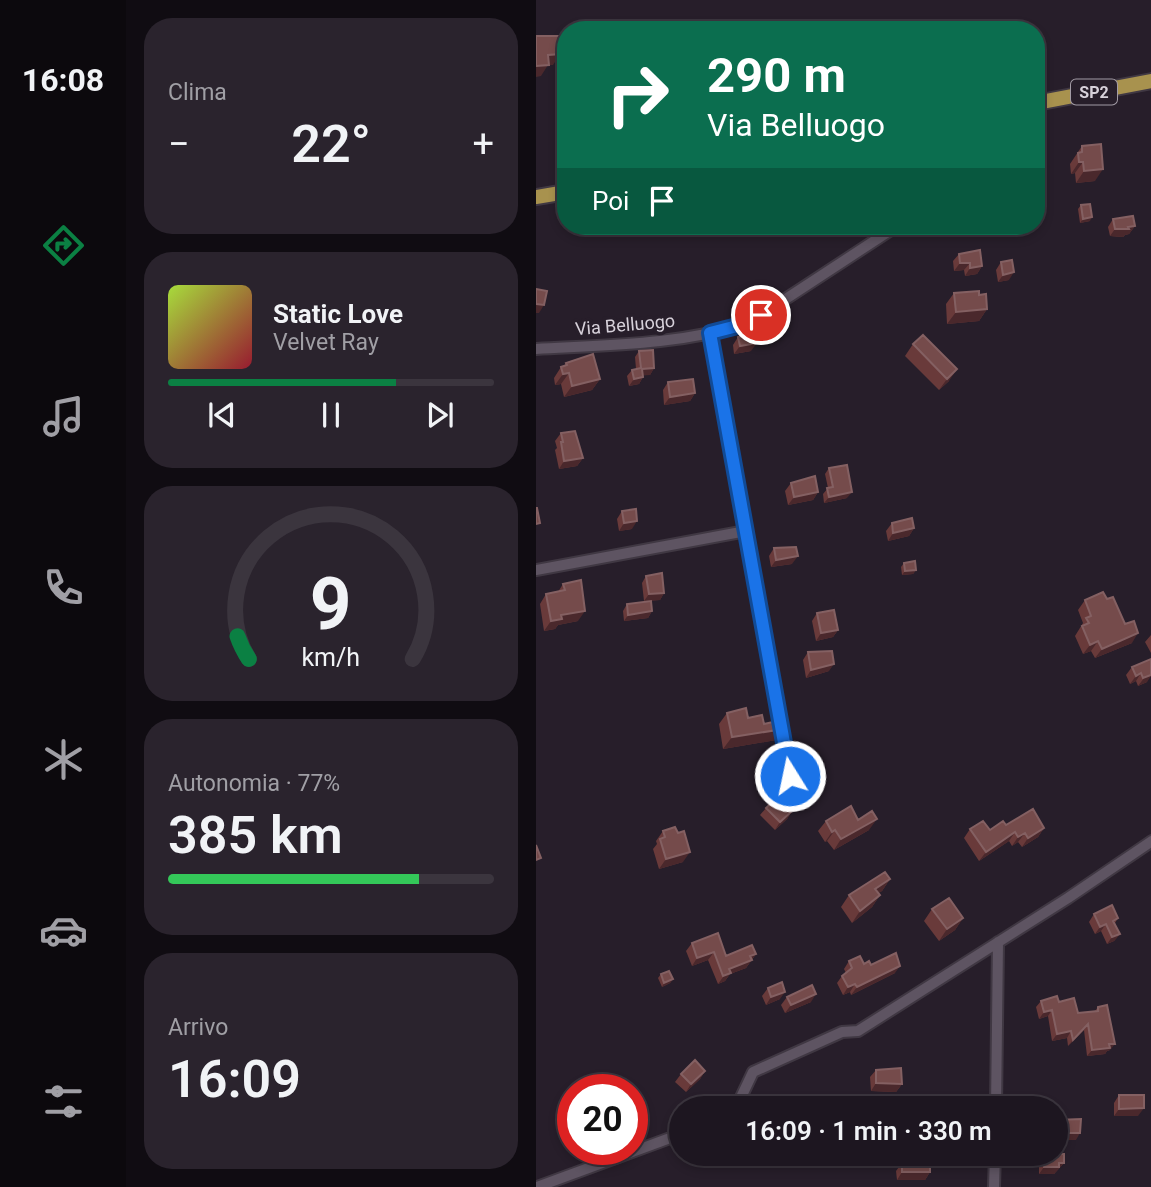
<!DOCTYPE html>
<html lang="it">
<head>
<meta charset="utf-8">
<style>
  :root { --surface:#1d1620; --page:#2a232d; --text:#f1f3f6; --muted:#a09fa5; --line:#3b353e; --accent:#0b8043 }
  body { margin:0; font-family:Roboto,sans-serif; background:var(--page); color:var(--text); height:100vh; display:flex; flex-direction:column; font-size:26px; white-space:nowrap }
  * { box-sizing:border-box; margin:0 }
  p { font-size:23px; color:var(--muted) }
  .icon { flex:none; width:38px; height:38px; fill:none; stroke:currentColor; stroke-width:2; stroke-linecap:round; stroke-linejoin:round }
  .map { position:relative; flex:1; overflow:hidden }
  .drawer { display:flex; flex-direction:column; gap:18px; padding:18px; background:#100c12; width:410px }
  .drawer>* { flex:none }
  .top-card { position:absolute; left:21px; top:21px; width:488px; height:214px; border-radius:28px; box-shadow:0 4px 10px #0003,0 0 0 2px var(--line); background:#0b6e4f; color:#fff; overflow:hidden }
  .speed { position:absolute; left:21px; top:1074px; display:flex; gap:14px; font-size:35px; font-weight:700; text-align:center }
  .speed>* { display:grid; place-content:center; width:91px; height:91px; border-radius:50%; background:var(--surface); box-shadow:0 4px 10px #0003,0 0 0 2px var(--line); line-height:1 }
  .speed .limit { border:10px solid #d22; background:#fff; color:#111 }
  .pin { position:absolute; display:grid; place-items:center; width:60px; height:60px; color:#fff; margin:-30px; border:4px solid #fff; border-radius:50%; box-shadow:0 2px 7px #0007 }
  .me { position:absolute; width:77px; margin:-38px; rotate:350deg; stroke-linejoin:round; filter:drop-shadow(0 0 5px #0008) }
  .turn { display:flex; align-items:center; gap:24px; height:147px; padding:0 35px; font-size:32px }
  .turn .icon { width:91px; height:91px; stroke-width:2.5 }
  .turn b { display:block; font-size:49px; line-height:60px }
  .then { display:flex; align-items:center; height:66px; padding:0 35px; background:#0003; gap:14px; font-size:26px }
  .big { font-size:52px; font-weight:600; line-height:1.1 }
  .drawer .card { flex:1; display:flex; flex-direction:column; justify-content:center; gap:10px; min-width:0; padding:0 24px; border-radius:28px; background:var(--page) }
  .drawer .dial { align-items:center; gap:0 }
  .dial svg { height:182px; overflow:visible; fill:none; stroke:var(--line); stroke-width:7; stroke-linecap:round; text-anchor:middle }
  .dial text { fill:var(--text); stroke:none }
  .song { display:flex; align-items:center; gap:21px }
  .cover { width:84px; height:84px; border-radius:10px; background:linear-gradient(135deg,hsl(80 70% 55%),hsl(350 70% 35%)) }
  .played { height:7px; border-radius:4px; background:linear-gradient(90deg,var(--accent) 70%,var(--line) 70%) }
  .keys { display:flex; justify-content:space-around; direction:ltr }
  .heat { display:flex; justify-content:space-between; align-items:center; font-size:38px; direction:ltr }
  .charge { height:10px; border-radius:5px; background:linear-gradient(90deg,#34c759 77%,var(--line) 0) }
  .trip { position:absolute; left:133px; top:1096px; width:399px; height:70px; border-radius:35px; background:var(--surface); box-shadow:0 4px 10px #0003,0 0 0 2px var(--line); font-weight:600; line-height:70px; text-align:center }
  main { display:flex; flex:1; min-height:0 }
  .dock { display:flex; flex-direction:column; width:126px; justify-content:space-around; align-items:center; background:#0c090d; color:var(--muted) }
  .dock .icon { width:49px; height:49px }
  .dock .active { color:var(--accent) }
  .dock b { font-size:32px; color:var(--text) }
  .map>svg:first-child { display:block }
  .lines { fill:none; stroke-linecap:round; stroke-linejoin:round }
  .minor-casing { stroke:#403843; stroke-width:14 }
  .major-casing { stroke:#403843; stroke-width:18 }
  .minor { stroke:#5e5462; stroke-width:10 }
  .major { stroke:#a8924e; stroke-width:14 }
  .wall { fill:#693a3a }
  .shaded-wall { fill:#4a282c }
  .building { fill:#754b4b; stroke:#846062; stroke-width:2 }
  .route-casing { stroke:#114b97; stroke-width:18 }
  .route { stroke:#1a73e8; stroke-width:12 }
  .labels { text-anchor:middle; stroke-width:7; stroke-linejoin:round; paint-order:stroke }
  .shield { fill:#271e2a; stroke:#a29ba5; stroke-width:2 }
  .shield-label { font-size:16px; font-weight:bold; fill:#d7d1da }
  .street-label { font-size:18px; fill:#d7d1da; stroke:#271e2a }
</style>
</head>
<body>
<main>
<nav class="dock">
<b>16:08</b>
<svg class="icon active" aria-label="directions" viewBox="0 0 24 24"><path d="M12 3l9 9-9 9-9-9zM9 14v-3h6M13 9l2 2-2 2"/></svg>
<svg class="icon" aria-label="music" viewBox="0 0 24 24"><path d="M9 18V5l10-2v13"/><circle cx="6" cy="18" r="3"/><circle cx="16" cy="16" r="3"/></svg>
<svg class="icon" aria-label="phone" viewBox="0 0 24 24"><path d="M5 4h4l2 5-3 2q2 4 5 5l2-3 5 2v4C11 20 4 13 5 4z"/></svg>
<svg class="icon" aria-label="climate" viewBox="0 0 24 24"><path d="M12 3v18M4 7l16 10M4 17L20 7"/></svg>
<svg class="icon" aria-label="car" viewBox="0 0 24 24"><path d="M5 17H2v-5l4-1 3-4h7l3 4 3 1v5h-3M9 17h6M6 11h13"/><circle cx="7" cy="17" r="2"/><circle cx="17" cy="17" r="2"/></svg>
<svg class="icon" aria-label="filters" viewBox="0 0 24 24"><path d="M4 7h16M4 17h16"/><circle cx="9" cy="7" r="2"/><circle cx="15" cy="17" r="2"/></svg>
</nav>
<section class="drawer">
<div class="card"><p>Clima</p>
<div class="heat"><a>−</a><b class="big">22°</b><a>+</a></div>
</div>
<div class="card">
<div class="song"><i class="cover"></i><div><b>Static Love</b><p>Velvet Ray</p></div></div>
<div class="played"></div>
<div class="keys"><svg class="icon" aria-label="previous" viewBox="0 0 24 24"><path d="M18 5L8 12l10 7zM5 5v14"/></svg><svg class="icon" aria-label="pause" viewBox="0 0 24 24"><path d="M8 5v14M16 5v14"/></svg><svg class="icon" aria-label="next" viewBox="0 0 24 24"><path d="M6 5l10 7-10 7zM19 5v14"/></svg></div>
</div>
<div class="card dial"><svg viewBox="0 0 100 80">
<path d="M14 69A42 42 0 1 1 86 69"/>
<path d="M14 69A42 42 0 0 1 9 59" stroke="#0b8043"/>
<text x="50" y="56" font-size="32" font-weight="700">9</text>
<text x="50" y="72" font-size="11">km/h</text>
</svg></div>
<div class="card"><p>Autonomia · 77%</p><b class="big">385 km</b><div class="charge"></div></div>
<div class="card"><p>Arrivo</p><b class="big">16:09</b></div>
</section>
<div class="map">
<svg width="616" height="1187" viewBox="0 0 616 1187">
  <rect width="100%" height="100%" fill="#271e2a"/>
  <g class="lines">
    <defs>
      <path id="minor" d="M174,333L255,776
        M0,349C72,345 144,345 213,323L361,226
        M0,570L210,531
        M200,1108L217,1072L306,1032L322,1031L532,898L616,841
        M460,1108L462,942
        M1,1187L145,1134
        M458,1187L459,1153"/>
      <path id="major" d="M500,103L616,81
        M0,197L30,192"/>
    </defs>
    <!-- minor casing -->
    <use href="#minor" class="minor-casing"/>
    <!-- major casing -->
    <use href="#major" class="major-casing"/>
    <!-- minor -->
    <use href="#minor" class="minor"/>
    <!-- major -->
    <use href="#major" class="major"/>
  </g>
  <!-- wall -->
  <path class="wall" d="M546,146L559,181L540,183L539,173L535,174L534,164Z
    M545,205L554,221L544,223L542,209Z
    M577,219L599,226L593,234L589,235L587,237L574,236L572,227Z
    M423,254L446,266L441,274L429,276L428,270L418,271L417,261Z
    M465,262L473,280L462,282L460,270Z
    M418,293L443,295L451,309L443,321L411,324L410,304Z
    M202,337L215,351L198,354L197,345Z
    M377,344L413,381L403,390L369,356Z
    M103,351L118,368L114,375H107V377L103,384L93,386L91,376L96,370L100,369L99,357Z
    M30,363L64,379L56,390L28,397L25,384L19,385L18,378L25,367L28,366Z
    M132,382L159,393L154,401L128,405L127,390Z
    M25,433L47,458L41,466L23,469L19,450L21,448L19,441Z
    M293,468L311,498L288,503L287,494L292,488L289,474Z
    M255,483L282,492L277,500L252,505L249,491Z
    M86,511L96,529L83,531L81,519Z
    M356,523L378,528L373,536L352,541L350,531Z
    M238,548L256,564L235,567L233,556Z
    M368,563L380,570L377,574L366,575L365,567Z
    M110,576L128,593L124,600L108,601L106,583Z
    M27,584L42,621L22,625L19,629L8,631L4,604L10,594L22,592Z
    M549,600L596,643L559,658L555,651L547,654L539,636L547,623L542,610Z
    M91,604L116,611L112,618L88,621L87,611Z
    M281,613L302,630L297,637L280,641L276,621Z
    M615,635V653L609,642Z
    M272,652L293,671L270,678L267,660Z
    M615,659L611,682L602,686L600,681L594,684L590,675L596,667Z
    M191,713L228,724L240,740L187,749L183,724Z
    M259,800L254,808L256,811L251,819L239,830L224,815L230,808L246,801Z
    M290,821L333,830L298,850L291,841L289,842L282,831Z
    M470,825L508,828L502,837L486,847L482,842L476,846L473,841L443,861L428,838L434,829L454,830Z
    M127,831L142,833L147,862L123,869L117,849L121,844L120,841Z
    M354,879L346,891L342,893L344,895L336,907L316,923L305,907L313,895Z
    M396,909L427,918L419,930L403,941L388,921Z
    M558,914L582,918L579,923L584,934L578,941L571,944L565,931L559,934L553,922Z
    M156,943L190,956L220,954L210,968L194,974L189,981L182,984L172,960L156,966L150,951Z
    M313,961L335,965L359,973L315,995L314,992L307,995L301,983L306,976L310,973L308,969Z
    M125,974L137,979L134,983L126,987L122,978Z
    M232,988L244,999L230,1005L226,996Z
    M251,997L275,1002L249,1013L245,1005Z
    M505,1001L523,1002L542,1013L559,1011L562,1007L574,1050L571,1051L569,1054L551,1056L548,1030L532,1046L531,1038L516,1041L512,1016L503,1019L500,1007Z
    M340,1070L366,1084L360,1092L335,1091L334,1077Z
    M169,1071L164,1079L150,1092L139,1082L145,1074Z
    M583,1095L602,1116H578V1103Z
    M508,1154L528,1163L518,1174H503V1161Z
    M378,1156L394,1170V1172L389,1180H361L360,1171L366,1163H373Z"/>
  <!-- shaded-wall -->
  <path class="shaded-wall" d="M24,48H30V53L26,59H21L17,65H12L5,76L0,77V66L12,55Z
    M543,162H547L539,173L535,174Z
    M567,169L559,181L540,183L548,171Z
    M556,217L554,221L544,223L547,219Z
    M599,226L593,234L589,235L587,237L574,236L579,229Z
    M424,263H434L428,270L418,271Z
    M446,266L441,274L429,276L434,268Z
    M478,272L473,280L462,282L467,275Z
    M0,304L8,305L3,313H0Z
    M451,309L443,321L411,324L420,312Z
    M221,343L215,351L198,354L204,346Z
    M118,368L114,375L101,376L106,369Z
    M421,369L413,381L403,390L411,379Z
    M33,373L25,384L19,385L27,374Z
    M107,377L103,384L93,386L98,379Z
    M64,379L56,390L28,397L36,386Z
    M159,393L154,401L128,405L134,397Z
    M47,458L41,466L23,469L28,461Z
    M282,492L277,500L252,505L258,497Z
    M316,492L311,498L288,503L293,497Z
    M101,521L96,529L83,531L88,523Z
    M378,528L373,536L352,541L357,533Z
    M262,556L256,564L235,567L240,560Z
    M380,570L377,574L366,575L369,571Z
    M128,593L124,600L108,601L113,594Z
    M49,611L42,621L22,625L19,629L8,631L15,621L25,615Z
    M116,611L112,618L88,621L92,615Z
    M302,630L297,637L280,641L285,633Z
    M602,633L596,643L559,658L566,649Z
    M562,641L555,651L547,654L554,645Z
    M298,664L293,671L270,678L275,670Z
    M615,669V676L611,682L602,686Z
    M605,673L600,681L594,684L600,676Z
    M248,729L240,740L187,749L196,737Z
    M256,811L251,819L239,830L244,822Z
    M341,819L333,830L298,850L305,839Z
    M508,828L502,837L486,847L492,838Z
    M299,830L291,841L289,842L296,832Z
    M479,832L473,841L443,861L450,852Z
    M489,833L482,842L476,846L482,837Z
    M154,852L147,862L123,869L130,859Z
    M354,879L346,891L331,900L339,889Z
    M344,895L336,907L316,923L324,911Z
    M427,918L419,930L403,941L411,929Z
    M570,924L565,931L559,934L564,927Z
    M584,934L578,941L571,944L576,937Z
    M178,952L172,960L156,966L161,958Z
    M220,954L210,968L194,974L189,981L182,984L193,969Z
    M364,966L359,973L315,995L321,987Z
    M137,979L134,983L126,987L128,983Z
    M319,984L314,992L307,995L312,987Z
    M249,992L244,999L230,1005L235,997Z
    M280,994L275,1002L249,1013L255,1005Z
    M516,1010L512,1016L503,1019L508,1012Z
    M552,1024L548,1030L532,1046L537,1040Z
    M535,1031L531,1038L516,1041L521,1034Z
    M573,1044H579L574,1050L571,1051L569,1054L551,1056L556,1050Z
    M169,1071L164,1079L150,1092L155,1084Z
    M340,1083L366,1084L360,1092L335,1091Z
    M608,1108L602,1116H578L583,1109Z
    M520,1133H544L540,1140H520Z
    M523,1163H528L518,1174H503L508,1167Z
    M366,1172H394L389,1180H361Z"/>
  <!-- building -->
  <path class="building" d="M0,36H30V48H24L25,54L12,55L13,65L0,66Z
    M565,144L567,169L548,171L547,162H543L542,153L546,152V146Z
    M554,204L556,217L547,219L545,205Z
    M597,216L599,226L592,227L593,229H579L577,219Z
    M444,250L446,266L434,268V263H424L423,254Z
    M476,260L478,272L467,275L465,262Z
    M0,289L11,291L8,305L0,304Z
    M443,291V295L450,294L451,309L420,312L418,293Z
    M219,334L221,343L204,346L202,337Z
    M387,335L421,369L411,379L377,344Z
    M117,350L118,368L106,369L107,377L98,379L96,370L105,368L103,351Z
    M57,354L64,379L36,386L33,373L27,374L25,367L31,365L30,363Z
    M157,379L159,393L134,397L132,382Z
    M39,431L47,458L28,461L25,442H27L25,433Z
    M311,465L316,492L293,497L291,488L297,487L293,468Z
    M279,476L282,492L258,497L255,483Z
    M0,508H1L4,523L0,524Z
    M100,509L101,521L88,523L86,511Z
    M376,518L378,528L357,533L356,523Z
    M260,547L262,556L240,560L238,548Z
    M379,561L380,570L369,571L368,563Z
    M126,573L128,593L113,594L110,576Z
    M45,580L49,611L25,615L26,619L15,621L10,594L29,590L27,584Z
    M567,592L571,599L577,597L589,624L598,621L602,633L566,649L562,641L554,645L546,626L553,623L550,618L555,616L549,600Z
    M115,601L116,611L92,615L91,604Z
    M298,610L302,630L285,633L281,613Z
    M296,651L298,664L275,670L272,652Z
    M615,659V675L607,678L605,673L600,676L596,667Z
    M210,708L212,718L226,715L228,724L246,720L248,729L196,737L191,713Z
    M254,794L259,800L252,806L256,811L244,822L230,808L242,797L246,801Z
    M315,806L322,820L336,811L341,819L305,839L299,830L296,832L290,821Z
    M497,809L508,828L492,838L489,833L482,837L479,832L450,852L434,829L447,821L454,830L467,821L470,825Z
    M139,827L142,833L148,831L154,852L130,859L124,839L129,837L127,831Z
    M0,845L5,858L0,860Z
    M349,872L354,879L339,889L344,895L324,911L313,895Z
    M413,898L427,918L411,929L396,909Z
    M576,905L582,918L577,921L584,934L576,937L570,924L564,927L558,914Z
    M182,933L190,956L216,945L220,954L214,956L216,960L193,969L195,973L187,976L178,952L161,958L156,943Z
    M360,953L364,966L321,987L319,984L312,987L306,976L316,968L313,961L324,956L328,964L333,961L335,965Z
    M133,971L137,979L128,983L125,974Z
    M246,982L249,992L235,997L232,988Z
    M276,985L280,994L255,1005L251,997Z
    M521,996L523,1002L538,998L542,1013L562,1011V1007L571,1005L579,1044H573L574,1048L556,1050L552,1024L537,1040L535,1031L521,1034L516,1010L508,1012L505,1001Z
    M159,1060L169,1071L155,1084L145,1074Z
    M365,1068L366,1084L340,1083V1070Z
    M583,1095H608V1108L583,1109Z
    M545,1119L544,1133H520V1120Z
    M384,1153H399L398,1164H394V1172H366V1163H378V1156H382Z
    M508,1154H528V1163H523V1167H508Z"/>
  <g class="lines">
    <defs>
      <path id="route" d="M225,315L213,323L174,333L254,776"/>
    </defs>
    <!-- route casing -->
    <use href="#route" class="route-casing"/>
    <!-- route -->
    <use href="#route" class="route"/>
  </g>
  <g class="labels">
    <!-- shield labels -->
    <rect class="shield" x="535" y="79.5" width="46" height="25" rx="5"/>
    <g class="shield-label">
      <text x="558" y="98">SP2</text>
    </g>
    <!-- street labels -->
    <g class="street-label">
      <text transform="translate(89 325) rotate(-5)" y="6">Via Belluogo</text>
    </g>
  </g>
</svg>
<div class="speed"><div class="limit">20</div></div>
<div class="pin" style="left:225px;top:315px;background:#d93025"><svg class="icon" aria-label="arrive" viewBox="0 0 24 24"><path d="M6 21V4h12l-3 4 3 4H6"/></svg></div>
<svg class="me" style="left:254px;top:776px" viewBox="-20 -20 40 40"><circle r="17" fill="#1a73e8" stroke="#fff" stroke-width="3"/><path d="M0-11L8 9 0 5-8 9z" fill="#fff"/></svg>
<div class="trip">16:09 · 1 min · 330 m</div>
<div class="top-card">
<div class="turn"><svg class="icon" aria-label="right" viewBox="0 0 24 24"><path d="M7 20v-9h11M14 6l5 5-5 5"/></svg><div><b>290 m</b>Via Belluogo</div></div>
<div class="then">Poi<svg class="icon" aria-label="arrive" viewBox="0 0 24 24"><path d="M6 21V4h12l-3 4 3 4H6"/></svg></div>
</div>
</div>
</main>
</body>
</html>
